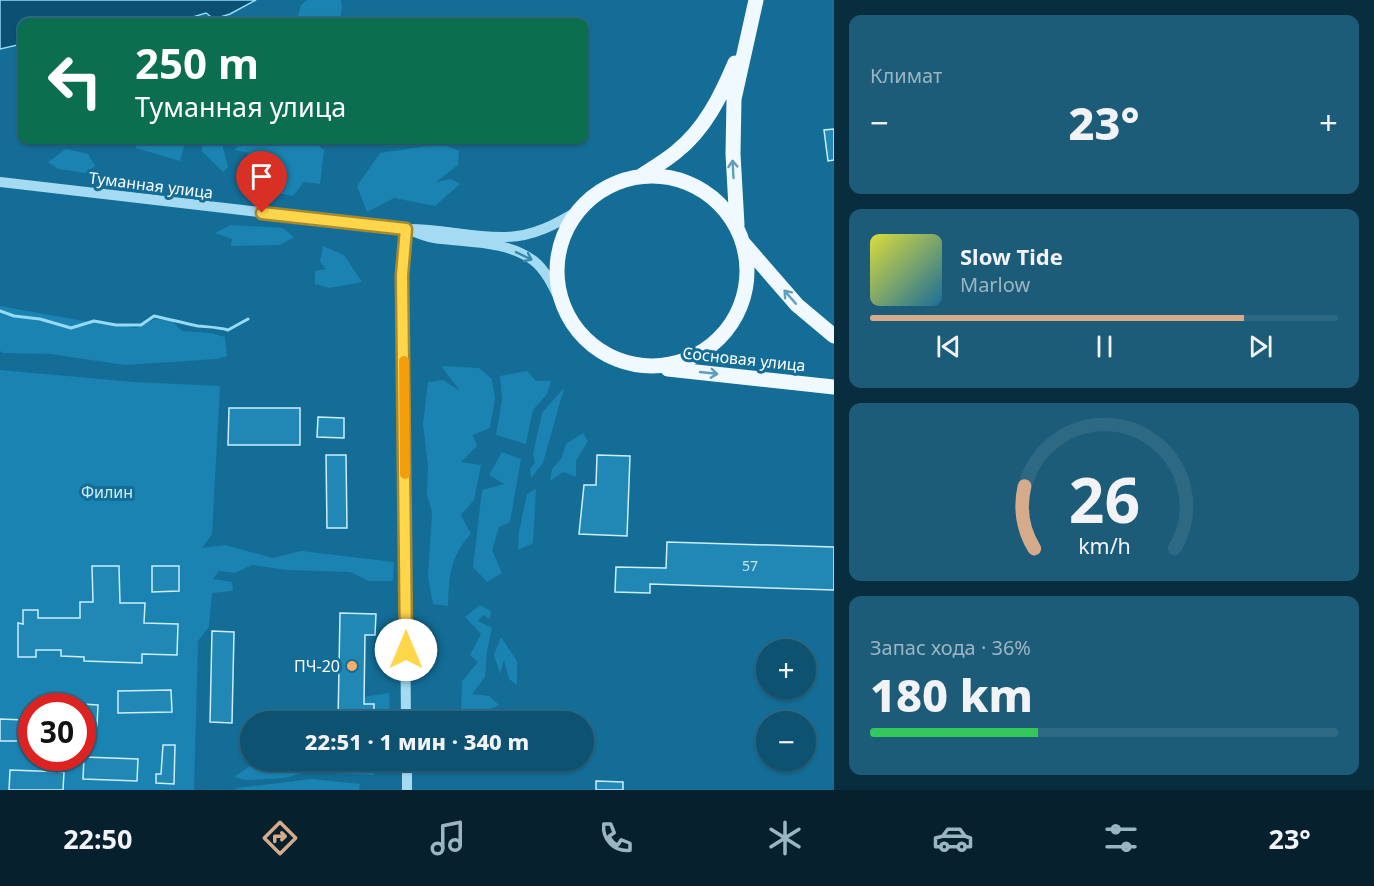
<!DOCTYPE html>
<html lang="ru">
<head>
<meta charset="utf-8">
<style>
  :root { --surface:#0e5271; --page:#1c5c79; --text:#f1f3f6; --muted:#9bb6c3; --line:#2e6984; --accent:#d6ab8b }
  body { margin:0; font-family:"Noto Sans",sans-serif; background:var(--page); color:var(--text); height:100vh; display:flex; flex-direction:column; font-size:22px; white-space:nowrap }
  * { box-sizing:border-box; margin:0 }
  p { font-size:20px; color:var(--muted) }
  .icon { flex:none; width:33px; height:33px; fill:none; stroke:currentColor; stroke-width:2; stroke-linecap:round; stroke-linejoin:round }
  .map { position:relative; flex:1; overflow:hidden }
  .sheet { display:flex; flex-direction:column; gap:15px; padding:15px; background:#082d3e; width:540px }
  .sheet>* { flex:none }
  .hud { position:absolute; left:18px; top:18px; width:570px; height:126px; border-radius:12px; box-shadow:0 2px 4px #0004,0 0 0 2px var(--line); background:#0b6e4f; color:#fff; overflow:hidden }
  .buttons { position:absolute; left:756px; top:639px; display:grid; gap:12px }
  .buttons a { display:grid; place-items:center; width:60px; height:60px; border-radius:50%; background:var(--surface); box-shadow:0 2px 4px #0004,0 0 0 2px var(--line); font-size:30px }
  .speed { position:absolute; left:18px; top:693px; display:flex; gap:12px; font-size:30px; font-weight:700; text-align:center }
  .speed>* { display:grid; place-content:center; width:78px; height:78px; border-radius:50%; background:var(--surface); box-shadow:0 2px 4px #0004,0 0 0 2px var(--line); line-height:1 }
  .speed .limit { border:9px solid #d22; background:#fff; color:#111 }
  .pin { position:absolute; display:grid; place-items:center; width:51px; height:51px; color:#fff; margin:-62px -26px; border-radius:50% 50% 50% 0; rotate:-45deg; box-shadow:0 0 6px #0007 }
  .pin .icon { rotate:45deg }
  .me { position:absolute; width:66px; margin:-33px; rotate:0deg; stroke-linejoin:round; filter:drop-shadow(0 0 4px #0008) }
  .turn { display:flex; align-items:center; gap:21px; height:126px; padding:0 18px; font-size:27px }
  .turn .icon { width:78px; height:78px; stroke-width:2.5 }
  .turn b { display:block; font-size:42px; line-height:51px }
  .big { font-size:45px; font-weight:800; line-height:1.1 }
  .sheet .tile { flex:1; display:flex; flex-direction:column; justify-content:center; gap:9px; min-width:0; padding:0 21px; border-radius:12px; background:var(--page) }
  .sheet .dial { align-items:center; gap:0 }
  .dial svg { height:156px; overflow:visible; fill:none; stroke:var(--line); stroke-width:7; stroke-linecap:round; text-anchor:middle }
  .dial text { fill:var(--text); stroke:none }
  .song { display:flex; align-items:center; gap:18px }
  .cover { width:72px; height:72px; border-radius:9px; background:linear-gradient(135deg,hsl(60 70% 55%),hsl(200 70% 35%)) }
  .played { height:6px; border-radius:3px; background:linear-gradient(90deg,var(--accent) 80%,var(--line) 80%) }
  .keys { display:flex; justify-content:space-around; direction:ltr }
  .heat { display:flex; justify-content:space-between; align-items:center; font-size:33px; direction:ltr }
  .charge { height:9px; border-radius:4px; background:linear-gradient(90deg,#34c759 36%,var(--line) 0) }
  .trip { position:absolute; left:240px; top:711px; width:354px; height:60px; border-radius:30px; background:var(--surface); box-shadow:0 2px 4px #0004,0 0 0 2px var(--line); font-weight:800; line-height:60px; text-align:center }
  .dock { display:flex; height:96px; justify-content:space-around; align-items:center; background:#06212d; color:var(--muted) }
  .dock .icon { width:42px; height:42px }
  .dock .active { color:var(--accent) }
  .dock b { font-size:27px; color:var(--text) }
  main { display:flex; flex:1; min-height:0 }
  .map>svg:first-child { display:block }
  .green { fill:#1a83b1; fill-rule:evenodd }
  .water { fill:#0b5173; stroke:#96daf6; stroke-width:1.5 }
  .lines { fill:none; stroke-linecap:round; stroke-linejoin:round }
  .stream { stroke:#96daf6; stroke-width:3 }
  .building { fill:#2188b6; stroke:#cceefd; stroke-width:1.5 }
  .minor { stroke:#a4dbf3; stroke-width:10 }
  .major { stroke:#f0f9ff; stroke-width:15 }
  .oneway { stroke:#609ebb }
  .oneway2 { stroke:#3788ae }
  .route-casing { stroke:#a68a30; stroke-width:15 }
  .route { stroke:#ffd54a; stroke-width:10 }
  .slow { stroke:#f59e0b; stroke-width:10 }
  .poi-dot { fill:#ffad66; stroke:#136d97; stroke-width:2 }
  .labels { text-anchor:middle; stroke-width:6; stroke-linejoin:round; paint-order:stroke }
  .number-label { font-size:14px; fill:#c8e1ed }
  .street-label { font-size:16px; fill:#fff; stroke:#136d97 }
  .park-label { font-size:16px; fill:#cceefd; stroke:#136d97 }
  .poi-label { font-size:16px; fill:#fff; stroke:#136d97; text-anchor:end }
</style>
</head>
<body>
<main>
<div class="map">
<svg width="834" height="790" viewBox="0 0 834 790">
  <rect width="100%" height="100%" fill="#136d97"/>
  <!-- green -->
  <path class="green" d="M307,0H341L342,6L340,22H296L301,5Z
    M132,140H186L180,161L136,148Z
    M201,140H221L228,167L223,172L202,151Z
    M243,140H311L324,150L320,184L304,182L293,196L254,189L268,182L265,174L238,169L249,153L235,150Z
    M442,144L459,151L458,165L436,182L451,179L460,184L435,206L394,198L367,212L357,186L380,153Z
    M66,149L88,154L95,166L86,173L58,169L48,162Z
    M231,225L283,228L294,237L280,245L231,246L232,239L215,233Z
    M323,246L344,255L362,282L330,288L315,284V271L326,269L320,262Z
    M0,306L89,322L110,323L136,328L155,319L172,321L182,331L211,333L225,337L227,356L217,359L125,365L50,354L3,353L0,351Z
    M441,366L479,368L492,379L495,399L490,428L473,435L477,446L461,462L481,465L474,500L461,515L471,534C450,556 449,577 448,606L433,604L428,577L432,512L427,495L428,467L423,424L428,382L443,380L460,391Z
    M0,370L134,382L220,386L212,534L202,548L225,545L273,558L301,551L394,562L393,581H369L350,572L287,570L252,565L235,573L219,571L213,579L232,582L233,591L212,593L209,627L198,641L194,790H0ZM32,706H82V758H32Z
    M527,371L536,381H551L547,394L533,410L526,444L496,435L502,400L500,376Z
    M564,388L543,463L531,478L530,469L535,463L533,454L542,413Z
    M583,433L588,441L576,461V477L563,472L550,481L552,469L561,459L566,444Z
    M502,452L521,459L510,522L499,527L492,550L502,573L487,582L473,567L482,490L504,484L489,475Z
    M536,489L533,543L518,550L519,532L527,494Z
    M480,605L491,611L490,619L483,615L478,621L492,628L487,651L485,677L472,694L489,696L499,705L477,715H461L462,681L478,662L470,655L481,634L465,617Z
    M501,637L517,661V685L509,679L504,660L500,674L494,655Z
    M389,693L390,721H374V705L364,704V697Z
    M305,760L313,763L316,760L374,761V775L306,772L285,778L245,780L234,777L257,761Z
    M311,779L360,784L359,790H235L237,788Z"/>
  <!-- water -->
  <path class="water" d="M0,0H256L230,14L214,19L206,13L176,22H22V44L0,49Z"/>
  <g class="lines">
    <!-- stream -->
    <path class="stream" d="M0,311L14,316L40,319L71,328L94,321L116,325H141L154,316C168,319 183,323 198,326C208,327 218,327 228,330L248,319"/>
  </g>
  <!-- building -->
  <path class="building" d="M834,129V160L828,161L824,130Z
    M229,408H300V445H228Z
    M318,417L344,418V438L317,437Z
    M326,455H346L347,528H327Z
    M597,455L630,456L627,536L579,534L584,485H596Z
    M667,542L834,547V590L650,584V593L615,592L616,567L666,568Z
    M92,566H119L120,603H145L144,623L178,624L177,655L142,654V663L84,661V657L61,656V650H36V657H18V623L23,624V610H38V618H80V602H93Z
    M152,566H179V591L152,592Z
    M340,613L376,614L375,635H365L364,704H374V722H338Z
    M212,631L234,632L232,723L210,722Z
    M171,690L172,712L118,713V691Z
    M82,704L98,705L97,726H82Z
    M0,719L25,720L24,741H0Z
    M163,745H175L174,784L156,783V774H161Z
    M84,757L138,759L137,781L83,779Z
    M10,770L64,772L63,790H9Z
    M596,781L623,782V790H596Z"/>
  <g class="lines">
    <!-- minor -->
    <path class="minor" d="M0,182L406,229C439,228 471,238 505,237C532,237 557,224 579,210
      M406,229L402,275L406,722
      M412,231C419,234 427,237 434,238C466,243 507,240 534,261C548,272 556,293 564,309
      M407,760V790"/>
    <!-- major -->
    <path class="major" d="M557 271a95 95 0 1 1 190 0a95 95 0 1 1-190 0Z
      M641,176C653,168 665,161 676,152C705,129 721,96 735,63
      M737,225L733,154L734,99L756,0
      M744,244L797,305L834,336
      M668,369L834,387"/>
  </g>
  <!-- one-way arrows -->
  <defs><path id="oneway-shaft" d="M-6 0H5M1.5-3L5.5 0L1.5 3" fill="none" stroke-width="1.6" stroke-linecap="round" stroke-linejoin="round" transform="scale(1.5)"/></defs>
  <g class="oneway">
    <use href="#oneway-shaft" transform="translate(733 169) rotate(-93)"/>
    <use href="#oneway-shaft" transform="translate(790 297) rotate(-131)"/>
    <use href="#oneway-shaft" transform="translate(709 373) rotate(6)"/>
  </g>
  <use class="oneway2" href="#oneway-shaft" transform="translate(524 256) rotate(26)"/>
  <g class="lines">
    <defs>
      <path id="route" d="M262,213L406,229L402,275L406,650"/>
    </defs>
    <!-- route casing -->
    <use href="#route" class="route-casing"/>
    <!-- route -->
    <use href="#route" class="route"/>
    <!-- slow -->
    <path class="slow" d="M404,361L405,474"/>
  </g>
  <!-- markers -->
  <circle class="poi-dot" cx="352" cy="666" r="6"/>
  <g class="labels">
    <!-- number labels -->
    <g class="number-label">
      <text x="750" y="571">57</text>
    </g>
    <!-- street labels -->
    <g class="street-label">
      <text transform="translate(151 185) rotate(7)" y="6">Туманная улица</text>
      <text transform="translate(744 359) rotate(6)" y="6">Сосновая улица</text>
    </g>
    <!-- park labels -->
    <g class="park-label">
      <text x="107" y="498">Филин</text>
    </g>
    <!-- poi labels -->
    <g class="poi-label">
      <text x="340" y="672">ПЧ-20</text>
    </g>
  </g>
</svg>
<div class="buttons">
<a>+</a>
<a>−</a>
</div>
<div class="speed"><div class="limit">30</div></div>
<div class="pin" style="left:262px;top:213px;background:#d93025"><svg class="icon" aria-label="arrive" viewBox="0 0 24 24"><path d="M6 21V4h12l-3 4 3 4H6"/></svg></div>
<svg class="me" style="left:406px;top:650px" viewBox="-20 -20 40 40"><circle r="19" fill="#fff"/><path d="M0-13L10 11 0 6-10 11z" fill="#ffd54a"/></svg>
<div class="trip">22:51 · 1 мин · 340 m</div>
<div class="hud">
<div class="turn"><svg class="icon" aria-label="left" viewBox="0 0 24 24"><path d="M17 20v-9H6M10 6l-5 5 5 5"/></svg><div><b>250 m</b>Туманная улица</div></div>
</div>
</div>
<section class="sheet">
<div class="tile"><p>Климат</p>
<div class="heat"><a>−</a><b class="big">23°</b><a>+</a></div>
</div>
<div class="tile">
<div class="song"><i class="cover"></i><div><b>Slow Tide</b><p>Marlow</p></div></div>
<div class="played"></div>
<div class="keys"><svg class="icon" aria-label="previous" viewBox="0 0 24 24"><path d="M18 5L8 12l10 7zM5 5v14"/></svg><svg class="icon" aria-label="pause" viewBox="0 0 24 24"><path d="M8 5v14M16 5v14"/></svg><svg class="icon" aria-label="next" viewBox="0 0 24 24"><path d="M6 5l10 7-10 7zM19 5v14"/></svg></div>
</div>
<div class="tile dial"><svg viewBox="0 0 100 80">
<path d="M14 69A42 42 0 1 1 86 69"/>
<path d="M14 69A42 42 0 0 1 9 37" stroke="#d6ab8b"/>
<text x="50" y="56" font-size="32" font-weight="700">26</text>
<text x="50" y="72" font-size="11">km/h</text>
</svg></div>
<div class="tile"><p>Запас хода · 36%</p><b class="big">180 km</b><div class="charge"></div></div>
</section>
</main>
<nav class="dock">
<b>22:50</b>
<svg class="icon active" aria-label="directions" viewBox="0 0 24 24"><path d="M12 3l9 9-9 9-9-9zM9 14v-3h6M13 9l2 2-2 2"/></svg>
<svg class="icon" aria-label="music" viewBox="0 0 24 24"><path d="M9 18V5l10-2v13"/><circle cx="6" cy="18" r="3"/><circle cx="16" cy="16" r="3"/></svg>
<svg class="icon" aria-label="phone" viewBox="0 0 24 24"><path d="M5 4h4l2 5-3 2q2 4 5 5l2-3 5 2v4C11 20 4 13 5 4z"/></svg>
<svg class="icon" aria-label="climate" viewBox="0 0 24 24"><path d="M12 3v18M4 7l16 10M4 17L20 7"/></svg>
<svg class="icon" aria-label="car" viewBox="0 0 24 24"><path d="M5 17H2v-5l4-1 3-4h7l3 4 3 1v5h-3M9 17h6M6 11h13"/><circle cx="7" cy="17" r="2"/><circle cx="17" cy="17" r="2"/></svg>
<svg class="icon" aria-label="filters" viewBox="0 0 24 24"><path d="M4 7h16M4 17h16"/><circle cx="9" cy="7" r="2"/><circle cx="15" cy="17" r="2"/></svg>
<b>23°</b>
</nav>
</body>
</html>
